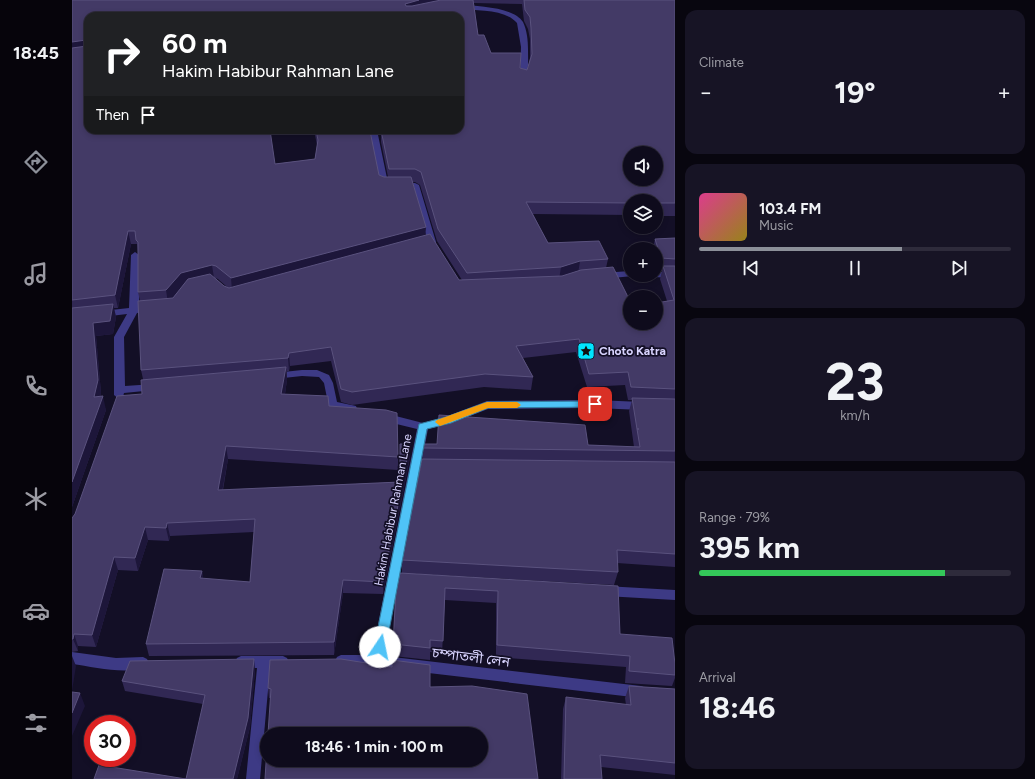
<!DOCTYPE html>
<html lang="en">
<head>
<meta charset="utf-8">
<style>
  :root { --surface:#0e0b1c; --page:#171425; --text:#f1f3f6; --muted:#9b9ba3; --line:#2e2b3b; --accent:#8c9099 }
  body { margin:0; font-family:Figtree,"Noto Sans Bengali",sans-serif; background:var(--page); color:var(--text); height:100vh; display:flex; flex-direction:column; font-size:15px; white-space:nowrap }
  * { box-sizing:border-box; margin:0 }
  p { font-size:13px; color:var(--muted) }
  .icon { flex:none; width:22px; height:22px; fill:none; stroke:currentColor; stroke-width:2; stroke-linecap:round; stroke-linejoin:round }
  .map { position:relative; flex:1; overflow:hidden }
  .drawer { display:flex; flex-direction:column; gap:10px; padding:10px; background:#08060f; width:360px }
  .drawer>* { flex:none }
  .banner { position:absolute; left:12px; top:12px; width:380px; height:122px; border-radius:12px; box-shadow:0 2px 6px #0003,0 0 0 1px var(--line); background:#202124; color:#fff; overflow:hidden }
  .buttons { position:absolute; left:551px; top:146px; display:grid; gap:8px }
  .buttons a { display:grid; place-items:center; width:40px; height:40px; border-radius:50%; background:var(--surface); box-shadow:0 2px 6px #0003,0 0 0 1px var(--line); font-size:20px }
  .speed { position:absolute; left:12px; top:715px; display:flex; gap:8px; font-size:20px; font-weight:700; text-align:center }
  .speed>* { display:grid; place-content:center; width:52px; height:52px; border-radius:50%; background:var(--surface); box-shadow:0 2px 6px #0003,0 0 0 1px var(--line); line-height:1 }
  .speed .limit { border:6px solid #d22; background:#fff; color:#111 }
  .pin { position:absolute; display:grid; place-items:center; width:34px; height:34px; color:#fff; margin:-17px; border-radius:8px; box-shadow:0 2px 6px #0006 }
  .me { position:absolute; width:44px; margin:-22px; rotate:11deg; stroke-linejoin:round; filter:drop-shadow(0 0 3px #0008) }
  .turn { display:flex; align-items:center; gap:14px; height:84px; padding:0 12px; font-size:18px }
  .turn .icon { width:52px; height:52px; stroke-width:2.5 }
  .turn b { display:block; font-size:28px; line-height:34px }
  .then { display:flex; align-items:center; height:38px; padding:0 12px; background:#0003; gap:8px; font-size:15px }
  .big { font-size:30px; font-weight:700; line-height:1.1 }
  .drawer .card { flex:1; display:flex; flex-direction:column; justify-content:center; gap:6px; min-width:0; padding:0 14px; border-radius:12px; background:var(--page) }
  .drawer .dial { align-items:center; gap:0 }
  .dial b { font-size:52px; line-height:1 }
  .song { display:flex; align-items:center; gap:12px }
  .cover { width:48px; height:48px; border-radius:6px; background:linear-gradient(135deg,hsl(330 70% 55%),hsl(50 70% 35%)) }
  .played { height:4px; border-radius:2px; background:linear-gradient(90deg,var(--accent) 65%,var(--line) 65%) }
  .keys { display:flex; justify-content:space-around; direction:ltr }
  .heat { display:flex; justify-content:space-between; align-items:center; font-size:22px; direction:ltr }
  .charge { height:6px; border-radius:3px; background:linear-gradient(90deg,#34c759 79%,var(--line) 0) }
  .trip { position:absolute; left:188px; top:727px; width:228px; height:40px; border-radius:20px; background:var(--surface); box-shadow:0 2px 6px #0003,0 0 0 1px var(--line); font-weight:700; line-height:40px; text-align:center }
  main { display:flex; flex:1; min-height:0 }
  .tabs { display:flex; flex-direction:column; width:72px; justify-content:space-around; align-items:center; background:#06040b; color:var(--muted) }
  .tabs .icon { width:28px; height:28px }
  .tabs .selected { color:var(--accent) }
  .tabs b { font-size:18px; color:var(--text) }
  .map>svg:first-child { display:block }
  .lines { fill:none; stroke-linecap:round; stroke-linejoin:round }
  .minor { fill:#3d3a85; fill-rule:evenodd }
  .wall { fill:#312854; fill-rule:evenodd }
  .shaded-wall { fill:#1d163a }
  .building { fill:#433a66; stroke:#5a527e; fill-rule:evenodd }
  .route { fill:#4fc3f7; stroke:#337fa1 }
  .slow { fill:#f59e0b }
  .labels { text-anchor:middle; stroke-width:3.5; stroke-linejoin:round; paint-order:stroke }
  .poi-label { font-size:12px; font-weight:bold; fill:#d9d4ff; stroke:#130f26; text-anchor:start }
  .street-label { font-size:12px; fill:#d9d4ff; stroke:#130f26 }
  .near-street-label { font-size:14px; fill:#d9d4ff; stroke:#130f26 }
</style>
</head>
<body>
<main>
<nav class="tabs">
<b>18:45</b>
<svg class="icon selected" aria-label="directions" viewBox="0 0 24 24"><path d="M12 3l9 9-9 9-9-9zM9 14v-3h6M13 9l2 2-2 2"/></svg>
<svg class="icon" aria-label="music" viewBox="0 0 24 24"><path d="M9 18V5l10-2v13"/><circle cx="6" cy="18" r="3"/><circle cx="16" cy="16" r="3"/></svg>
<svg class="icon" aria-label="phone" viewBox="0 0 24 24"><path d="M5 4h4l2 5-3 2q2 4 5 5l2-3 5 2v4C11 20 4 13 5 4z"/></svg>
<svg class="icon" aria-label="climate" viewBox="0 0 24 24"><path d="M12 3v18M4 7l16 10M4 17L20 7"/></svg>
<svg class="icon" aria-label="car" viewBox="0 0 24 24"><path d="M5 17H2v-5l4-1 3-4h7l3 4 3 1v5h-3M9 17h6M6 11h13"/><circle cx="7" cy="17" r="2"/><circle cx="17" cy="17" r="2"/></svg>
<svg class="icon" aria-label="filters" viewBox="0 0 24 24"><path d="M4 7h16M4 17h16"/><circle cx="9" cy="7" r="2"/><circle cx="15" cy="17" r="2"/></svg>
</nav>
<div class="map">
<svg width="603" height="779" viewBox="0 0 603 779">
  <rect width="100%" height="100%" fill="#130f26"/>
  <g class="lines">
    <!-- minor -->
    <path class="minor" d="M389,5C405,6 442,7 451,22C455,30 456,41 456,49C456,59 457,72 453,80L448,79L449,47L445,23C432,8 405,12 387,8L386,7Z
      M297,130H305L316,183H343L347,185L364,242L363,244H357L356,242L340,188H312L308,186Z
      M63,252L67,255V306L79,305L84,308L79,311L65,313L52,337L53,386L82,384L87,387L82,390L52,393L51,397L47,399L42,395V337L55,314L30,317L25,314L30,311L57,308L59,255Z
      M558,271V275L561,276L530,279L526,276L530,273Z
      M584,272H603V278L581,277L580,275H584Z
      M230,370H245L257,375L261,383L265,402L284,406L285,409L284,412L280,413L257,408L252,383L247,377L230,376L202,379L197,376L202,373Z
      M523,400L570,402L575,406L570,410L523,408L416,409L380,423L356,429L312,656L569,686L574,688L575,692L574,696L569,698L305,667H269L265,665L263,661L265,657L269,655H300L345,429L308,420L307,417L308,414L312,413L351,423L373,417L415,401Z
      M533,586L603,590V600L533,596L529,595L527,591L529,587Z
      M0,652L44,658L71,657L75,659L77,663L75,667C54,675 22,667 0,664Z
      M169,656H211L215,658L217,662L215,666L198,668L188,779H174L185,668H169L165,666L163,662L165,658Z"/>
  </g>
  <!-- wall -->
  <path class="wall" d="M0,0H603V216H584V201H558V215L461,214L476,243L536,259L534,268L558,323L595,301L588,279L590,271L586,270L584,264V249H581L583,239L603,238V567L545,563L546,572L542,585L330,573V560L351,459V448L516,445L562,447L557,411L560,400H556L553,385L515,387L504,352L451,358L461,377L459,390L412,387L280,405L269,402L259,361L218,366L217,371H215V380L213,394L257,406L326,457V470L156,459L151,490L328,482L338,457L311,594L271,593L262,655L77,656L74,644L130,571L131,579L178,582L182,532L98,536L97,541L76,540L66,571L46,570L24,647L6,646V651L0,652V518L3,514L70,394L71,379L69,370L68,301L66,292V252L65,244H59L46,308H42L44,317L41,334L24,336L29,393L28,397L34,410L0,507ZM402,3L450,4L452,21L456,29L458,39V58L455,70L448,68L419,53L406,35ZM16,16H388V130H309V142L316,177H312L307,175L271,133L270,130H242L245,145L243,159L203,164ZM341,182H343L348,185L365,241L390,280H387L353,235ZM143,278L146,279L155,287L152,286Z
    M328,573L546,586L548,634L603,664V678L600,686L553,683L554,667L424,657V603L373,600L370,653L358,652V660L321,656V644Z
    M358,665L198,698H197L196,688L320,667Z
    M183,670L178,727L165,779H22H114L131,704L53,691L50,681Z
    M557,686L603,689V775L529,767L530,779H489L491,709L494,697L554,705L553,698Z"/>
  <!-- shaded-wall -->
  <path class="shaded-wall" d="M347,0H372L333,15V4Z
    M14,40L16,52L0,54V42Z
    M354,227L353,240L160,291L159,278Z
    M56,231L59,244L46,308L43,295Z
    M508,261L506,274L487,280L489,267Z
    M140,265L142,278L111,286L96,303L94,290L109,273Z
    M41,304L44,317L41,334L24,336L29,393L26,410L22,397L21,323Z
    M217,353L218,366L217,371L216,358Z
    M214,367L215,380L211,407L209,394Z
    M31,396L34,410L0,507V482Z
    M338,444V457L311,594V582Z
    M154,446L156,459L148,503L146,490Z
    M95,523L98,536L97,541L94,528Z
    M73,527L76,540L66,571L63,558Z
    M42,557L46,570L24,647L20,635Z
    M130,571L132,584L128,578Z
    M271,580V593L262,655V642Z
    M2,634L6,646V651L1,639Z
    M0,656L4,666L0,691Z
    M182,659L183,670L178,727L165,779H161Z
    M8,693L13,706L0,736V713Z"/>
  <!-- building -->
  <path class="building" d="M0,0H347L333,4L334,6H340L369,0H401L406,35H412L419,53H449L448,68L455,70L460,54L459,28L458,17L453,10L452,0H603V203H584V201H558V203L454,202L476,243L527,241L536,259L508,261L489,267L395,273L366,229L349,172L343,169H317L309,130H388V16H16V130H198L203,164L243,159L246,140L244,130H270L271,133L298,131L307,175L312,177H339L354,227L159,278L144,266L140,265L109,273L94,290L66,292V242L64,240L63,231H56L43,295L0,300V48L15,46L14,40L0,42ZM558,153H584V179H558Z
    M358,234L387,280L490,276L509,270L541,267L558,301V323H584V303L602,300L591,266H603V389L559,387L556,372L517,374L507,339L444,346L461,377L413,374L280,392L269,389L259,347L217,353L216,358L69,370L66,301L101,298L116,279L138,274L152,286L157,288Z
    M603,238V259L589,258L583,239Z
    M41,304L38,321L21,323L26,380L22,397L31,396L0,482V308Z
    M214,367L209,394L256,396L257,406L314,410L325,413L326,457L154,446L146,490L328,482V444H338L311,582L271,580L262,642L74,644L92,569L130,571L128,578L178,582L183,519L95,523L94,528L73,527L63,558L42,557L20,635L2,634L1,639H0V518L3,514L45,396L70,394L69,380Z
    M560,398L603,399V451L351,448L352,444H365L367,415L513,425L516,445L568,447L565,429H567H565Z
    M350,459L603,462V554L545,550L546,572L330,560Z
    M328,573L546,586L548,634L600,638L603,664V675L557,671L558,656L425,645L426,591L373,588L371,641L358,640V648L321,644L324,590Z
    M182,659L176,718L161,779H22L27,765L114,779L133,695L50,681L58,661Z
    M269,659L320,667V660L358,665V687L400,686L455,694L466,779H193L195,747V760H409V734H196L199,689L196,688L198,660Z
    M557,686L603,689V763L528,755L530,779H492L494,697L559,705Z
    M0,692L8,693L0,713Z"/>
  <!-- route -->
  <path class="route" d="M523,401L527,404L523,407L416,408L379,423L355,429L314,647L312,651L308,652L304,651L302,647L347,424L374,417L415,402Z"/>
  <!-- slow -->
  <path class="slow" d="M415,402H445L449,405L445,408H416L368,426L363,422L365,420Z"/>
  <!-- icons -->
  <defs>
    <symbol id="sight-square" viewBox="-11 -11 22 22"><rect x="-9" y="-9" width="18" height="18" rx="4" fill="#00e5ff" stroke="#130f26"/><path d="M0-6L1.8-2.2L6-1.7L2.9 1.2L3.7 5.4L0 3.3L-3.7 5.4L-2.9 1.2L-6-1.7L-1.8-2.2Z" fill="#111"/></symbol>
  </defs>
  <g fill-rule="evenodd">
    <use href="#sight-square" x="504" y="341" width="20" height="20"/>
  </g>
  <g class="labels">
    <!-- poi labels -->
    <g class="poi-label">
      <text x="527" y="355">Choto Katra</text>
    </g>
    <!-- street labels -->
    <g class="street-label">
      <text transform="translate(321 510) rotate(-79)" y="4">Hakim Habibur Rahman Lane</text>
    </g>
    <!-- near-street labels -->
    <g class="near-street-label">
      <text transform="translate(399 657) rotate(7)" y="5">চম্পাতলী লেন</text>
    </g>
  </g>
</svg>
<div class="buttons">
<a><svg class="icon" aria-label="sound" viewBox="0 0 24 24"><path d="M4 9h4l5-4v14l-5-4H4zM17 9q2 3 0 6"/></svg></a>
<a><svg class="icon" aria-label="layers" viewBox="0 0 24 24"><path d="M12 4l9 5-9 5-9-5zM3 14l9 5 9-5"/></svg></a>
<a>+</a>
<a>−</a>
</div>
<div class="speed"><div class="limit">30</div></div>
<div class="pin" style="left:523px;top:404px;background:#d93025"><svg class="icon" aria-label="arrive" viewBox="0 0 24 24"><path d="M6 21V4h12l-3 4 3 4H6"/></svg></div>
<svg class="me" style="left:308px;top:647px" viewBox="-20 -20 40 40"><circle r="19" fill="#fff"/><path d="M0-13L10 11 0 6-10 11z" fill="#4fc3f7"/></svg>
<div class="trip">18:46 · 1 min · 100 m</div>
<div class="banner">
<div class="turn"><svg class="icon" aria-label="right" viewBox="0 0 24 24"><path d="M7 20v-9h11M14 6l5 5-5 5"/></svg><div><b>60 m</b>Hakim Habibur Rahman Lane</div></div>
<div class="then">Then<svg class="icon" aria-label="arrive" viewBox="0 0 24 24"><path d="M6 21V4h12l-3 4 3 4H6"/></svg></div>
</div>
</div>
<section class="drawer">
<div class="card"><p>Climate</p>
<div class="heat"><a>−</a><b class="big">19°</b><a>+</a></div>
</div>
<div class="card">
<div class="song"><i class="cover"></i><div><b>103.4 FM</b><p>Music</p></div></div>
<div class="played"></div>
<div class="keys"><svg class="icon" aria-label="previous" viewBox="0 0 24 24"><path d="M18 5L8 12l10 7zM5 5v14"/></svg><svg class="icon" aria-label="pause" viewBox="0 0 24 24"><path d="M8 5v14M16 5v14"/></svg><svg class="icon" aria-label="next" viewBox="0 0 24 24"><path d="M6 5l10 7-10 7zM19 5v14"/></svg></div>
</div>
<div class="card dial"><b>23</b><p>km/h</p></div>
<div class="card"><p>Range · 79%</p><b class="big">395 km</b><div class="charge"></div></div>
<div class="card"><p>Arrival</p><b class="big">18:46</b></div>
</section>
</main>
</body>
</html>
